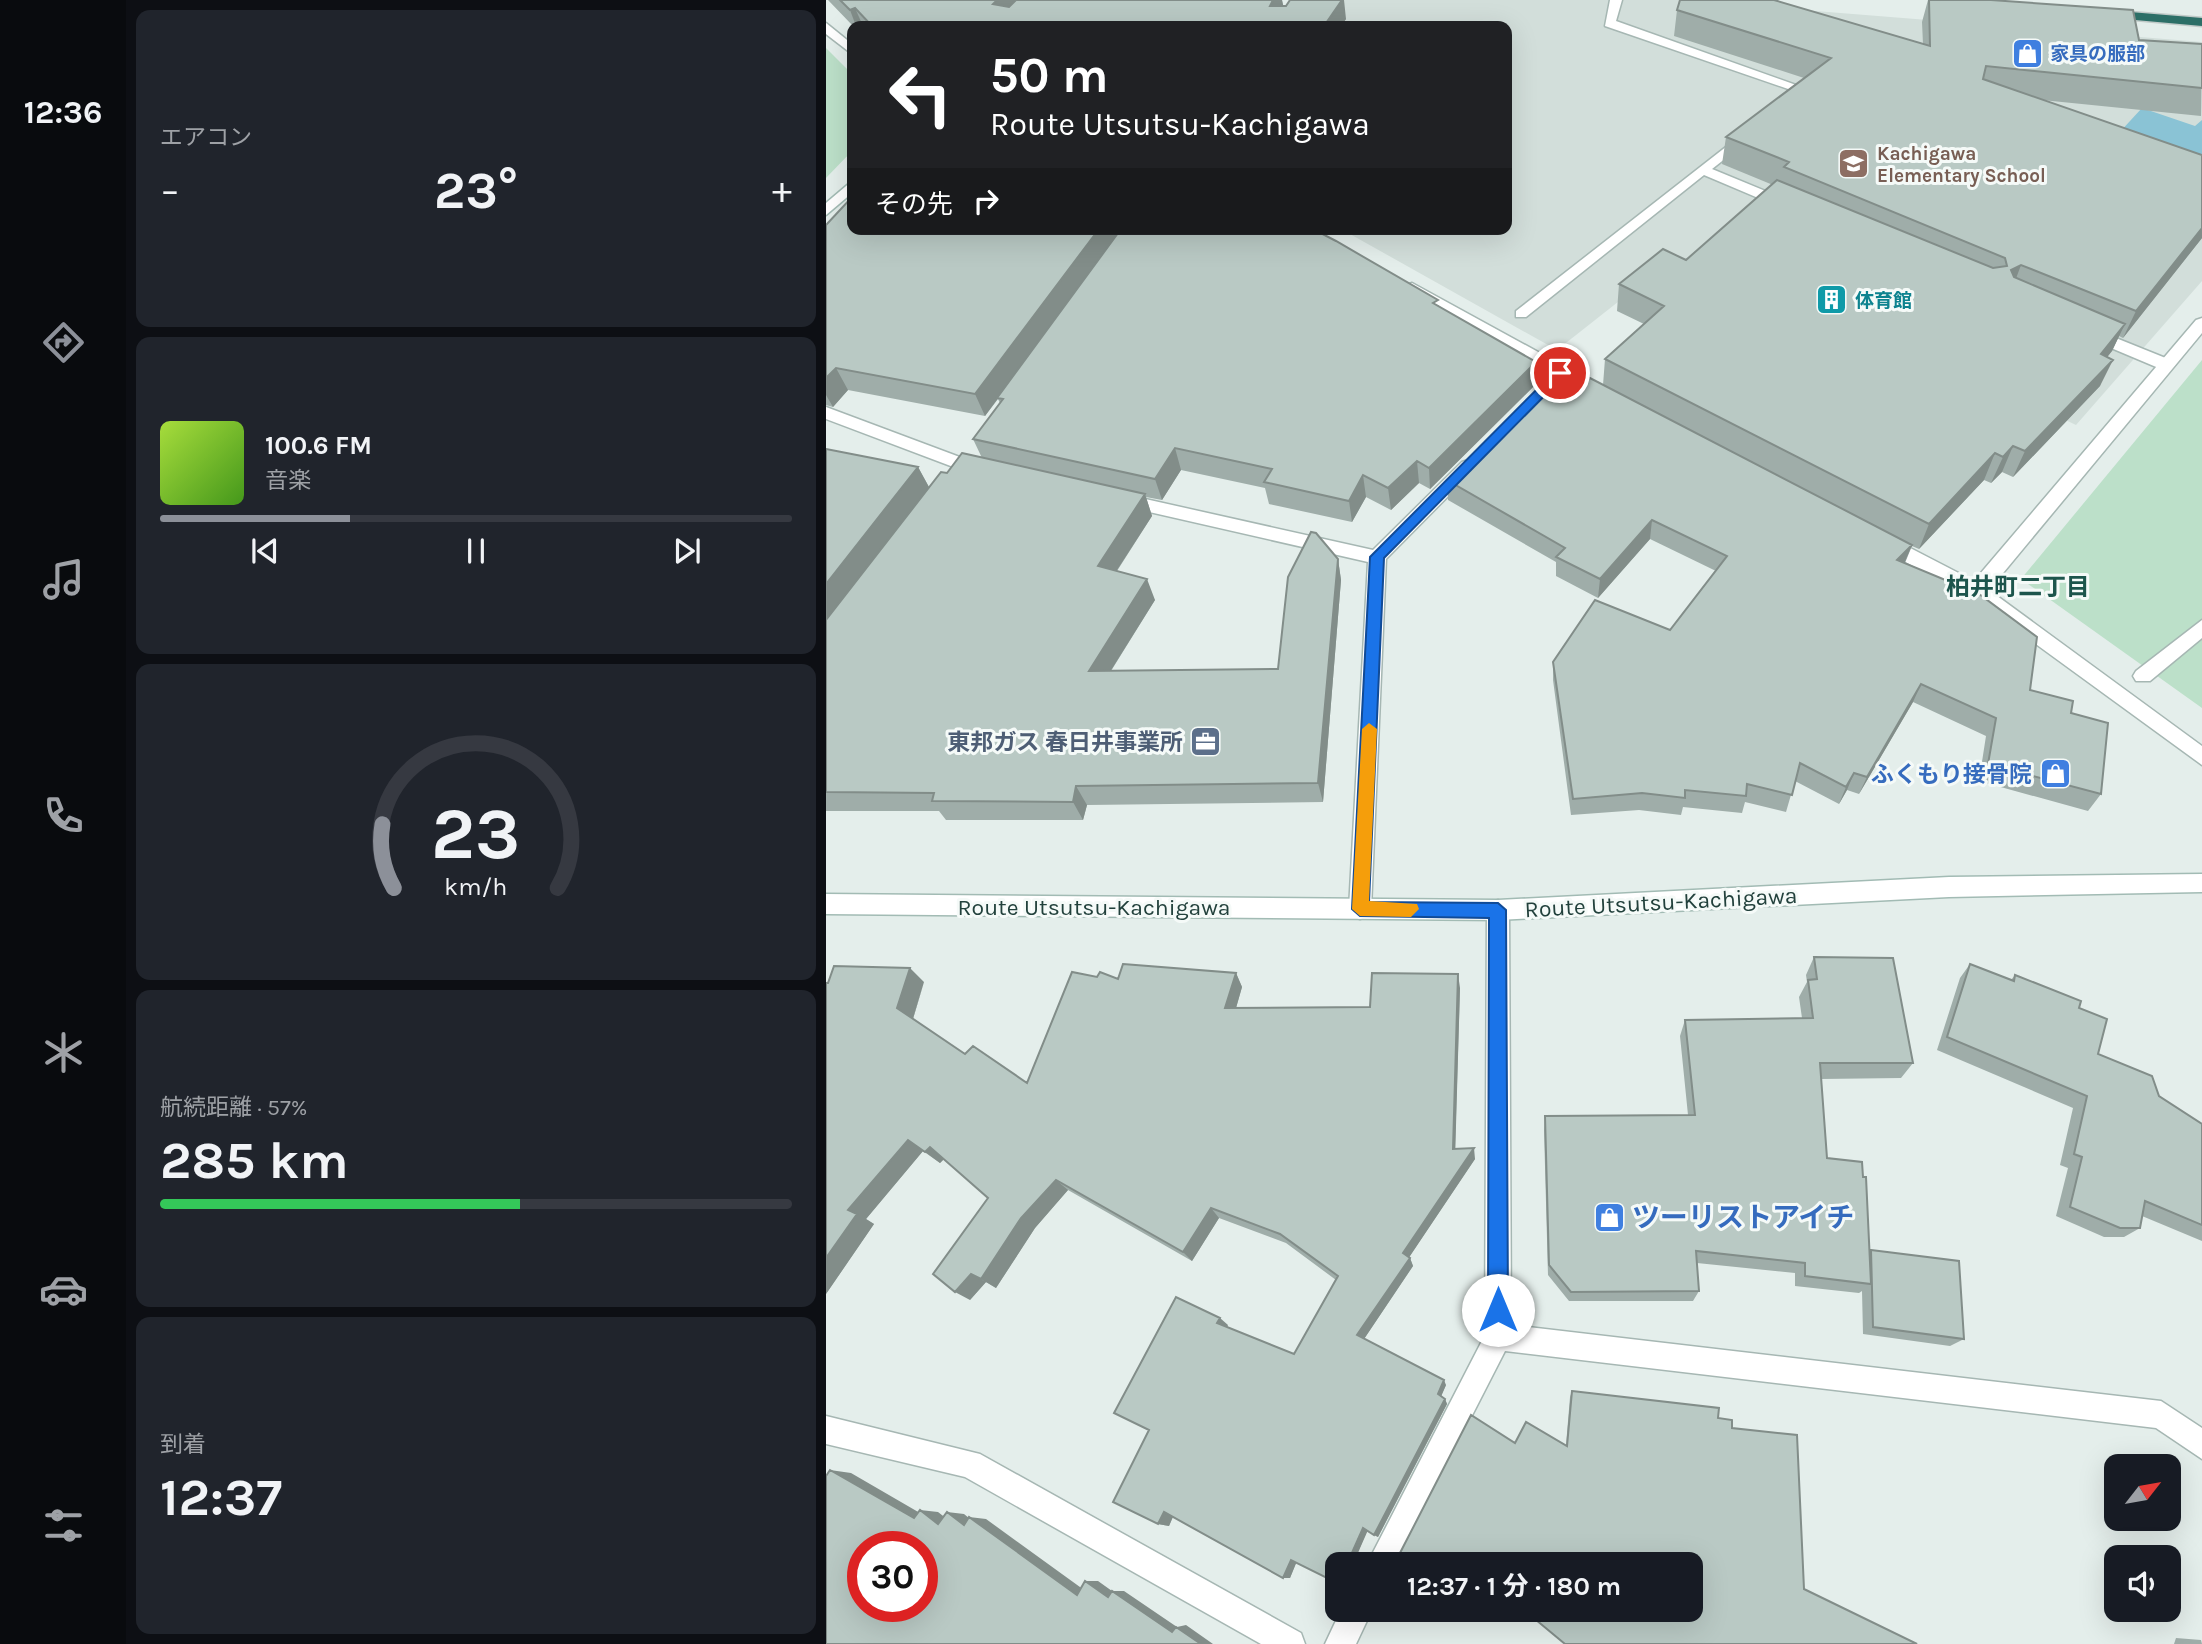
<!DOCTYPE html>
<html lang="ja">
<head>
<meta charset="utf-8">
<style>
  :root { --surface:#171b24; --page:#20242c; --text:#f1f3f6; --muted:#9ea1a6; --line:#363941; --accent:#8c9099 }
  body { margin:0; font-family:Karla,"Noto Sans JP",sans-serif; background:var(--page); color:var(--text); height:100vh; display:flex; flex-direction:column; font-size:26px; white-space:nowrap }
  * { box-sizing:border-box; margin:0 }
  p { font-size:23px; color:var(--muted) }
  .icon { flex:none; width:38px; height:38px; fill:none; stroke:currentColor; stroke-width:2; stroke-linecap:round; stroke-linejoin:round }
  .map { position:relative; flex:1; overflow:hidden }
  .drawer { display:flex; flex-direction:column; gap:10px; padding:10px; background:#0d0f14; width:700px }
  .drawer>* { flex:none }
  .guide { position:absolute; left:21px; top:21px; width:665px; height:214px; border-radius:14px; box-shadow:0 7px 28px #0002; background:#202124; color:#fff; overflow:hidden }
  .needle { width:46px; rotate:59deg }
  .buttons { position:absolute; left:1278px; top:1454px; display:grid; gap:14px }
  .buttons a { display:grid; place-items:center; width:77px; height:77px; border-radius:14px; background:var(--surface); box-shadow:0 7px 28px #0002; font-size:35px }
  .speed { position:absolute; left:21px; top:1531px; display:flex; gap:14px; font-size:35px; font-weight:700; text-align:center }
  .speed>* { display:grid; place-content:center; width:91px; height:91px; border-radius:50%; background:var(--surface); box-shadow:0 7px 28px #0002; line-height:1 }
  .speed .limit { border:10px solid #d22; background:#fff; color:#111 }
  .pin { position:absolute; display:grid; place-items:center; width:60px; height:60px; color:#fff; margin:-30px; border:4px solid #fff; border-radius:50%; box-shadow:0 2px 7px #0007 }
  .me { position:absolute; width:77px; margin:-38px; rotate:0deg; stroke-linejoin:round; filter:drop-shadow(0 0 5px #0008) }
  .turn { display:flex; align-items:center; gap:24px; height:147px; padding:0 28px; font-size:32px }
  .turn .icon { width:91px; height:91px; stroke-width:2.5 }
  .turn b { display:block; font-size:49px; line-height:60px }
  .then { display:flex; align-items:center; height:66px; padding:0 28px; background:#0003; gap:14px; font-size:26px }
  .big { font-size:52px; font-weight:700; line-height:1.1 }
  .drawer .card { flex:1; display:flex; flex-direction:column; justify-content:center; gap:10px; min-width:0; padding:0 24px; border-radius:14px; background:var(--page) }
  .drawer .dial { align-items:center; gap:0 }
  .dial svg { height:182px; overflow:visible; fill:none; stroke:var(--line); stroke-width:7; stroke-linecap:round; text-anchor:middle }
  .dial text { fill:var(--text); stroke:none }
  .song { display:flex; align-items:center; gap:21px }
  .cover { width:84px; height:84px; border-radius:10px; background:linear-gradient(135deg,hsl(80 70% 55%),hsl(100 70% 35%)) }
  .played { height:7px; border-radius:4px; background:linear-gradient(90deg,var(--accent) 30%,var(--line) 30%) }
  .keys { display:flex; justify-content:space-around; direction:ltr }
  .heat { display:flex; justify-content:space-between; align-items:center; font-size:38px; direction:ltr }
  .charge { height:10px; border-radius:5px; background:linear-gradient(90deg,#34c759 57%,var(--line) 0) }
  .trip { position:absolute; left:499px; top:1552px; width:378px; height:70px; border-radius:14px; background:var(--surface); box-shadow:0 7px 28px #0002; font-weight:700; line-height:70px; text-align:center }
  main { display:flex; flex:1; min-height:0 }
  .dock { display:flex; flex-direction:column; width:126px; justify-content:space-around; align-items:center; background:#090b0e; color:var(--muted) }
  .dock .icon { width:49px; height:49px }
  .dock .active { color:var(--accent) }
  .dock b { font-size:32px; color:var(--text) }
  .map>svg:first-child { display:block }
  .built { fill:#d2deda }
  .green { fill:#bce0c9 }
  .water { fill:#8ac3d5 }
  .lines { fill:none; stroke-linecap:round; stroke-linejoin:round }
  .lane-casing { stroke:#a6b7b3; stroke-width:3 }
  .street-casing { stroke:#a6b7b3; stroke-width:3 }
  .secondary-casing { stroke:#a2bbb4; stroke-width:3 }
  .highway-casing { stroke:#c1cac8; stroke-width:3 }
  .lane { fill:#fff; fill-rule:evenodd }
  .street { fill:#fff; fill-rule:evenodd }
  .secondary { fill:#fff; fill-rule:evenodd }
  .highway { fill:#2c6f67; fill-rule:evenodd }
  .wall { fill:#9fada9 }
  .shaded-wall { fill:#828d89 }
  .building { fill:#b9c9c4; stroke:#828d89; stroke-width:2; fill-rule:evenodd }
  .route { fill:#1a73e8; stroke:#114b97; stroke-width:2 }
  .slow { fill:#f59e0b }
  .labels { text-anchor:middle; stroke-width:6; stroke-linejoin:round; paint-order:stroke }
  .far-shop-label { font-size:19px; font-weight:bold; fill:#366cbe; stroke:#f5faf8; text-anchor:start }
  .far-education-label { font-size:19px; font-weight:bold; fill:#785e54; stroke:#f5faf8; text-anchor:start }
  .far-culture-label { font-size:19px; font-weight:bold; fill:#0d838f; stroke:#f5faf8; text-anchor:start }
  .service-label { font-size:23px; font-weight:bold; fill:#4e5e75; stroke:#f5faf8; text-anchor:end }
  .shop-label { font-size:23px; font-weight:bold; fill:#366cbe; stroke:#f5faf8; text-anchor:end }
  .street-label { font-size:23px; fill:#22413c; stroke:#f5faf8 }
  .neighbourhood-label { font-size:24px; font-weight:bold; fill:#1d554c; stroke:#f5faf8 }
  .near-shop-label { font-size:28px; font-weight:bold; fill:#366cbe; stroke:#f5faf8; text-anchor:start }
</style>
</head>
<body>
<main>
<nav class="dock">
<b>12:36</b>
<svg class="icon active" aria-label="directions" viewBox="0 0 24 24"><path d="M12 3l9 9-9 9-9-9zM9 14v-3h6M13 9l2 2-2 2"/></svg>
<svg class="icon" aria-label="music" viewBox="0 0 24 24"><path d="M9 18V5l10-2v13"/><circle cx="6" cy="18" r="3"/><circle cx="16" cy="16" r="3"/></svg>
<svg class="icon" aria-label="phone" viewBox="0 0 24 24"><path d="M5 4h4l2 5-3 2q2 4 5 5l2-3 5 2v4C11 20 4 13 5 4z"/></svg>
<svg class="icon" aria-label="climate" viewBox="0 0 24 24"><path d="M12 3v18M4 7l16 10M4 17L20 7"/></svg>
<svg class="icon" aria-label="car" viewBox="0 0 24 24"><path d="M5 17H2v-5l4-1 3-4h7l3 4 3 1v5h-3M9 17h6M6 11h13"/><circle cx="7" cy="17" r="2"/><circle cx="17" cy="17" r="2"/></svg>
<svg class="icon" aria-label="filters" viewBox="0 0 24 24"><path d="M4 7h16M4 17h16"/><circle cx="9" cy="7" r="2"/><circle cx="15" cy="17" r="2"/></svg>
</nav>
<section class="drawer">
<div class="card"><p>エアコン</p>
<div class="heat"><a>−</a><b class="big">23°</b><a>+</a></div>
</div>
<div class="card">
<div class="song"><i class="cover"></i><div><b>100.6 FM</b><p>音楽</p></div></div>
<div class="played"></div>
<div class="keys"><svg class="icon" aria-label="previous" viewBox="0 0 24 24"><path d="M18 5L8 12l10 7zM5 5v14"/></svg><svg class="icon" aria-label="pause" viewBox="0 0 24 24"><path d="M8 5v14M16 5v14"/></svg><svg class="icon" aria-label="next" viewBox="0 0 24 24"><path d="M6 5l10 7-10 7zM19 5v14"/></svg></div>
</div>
<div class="card dial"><svg viewBox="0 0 100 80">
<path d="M14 69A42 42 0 1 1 86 69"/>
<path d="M14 69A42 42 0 0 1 9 41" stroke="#8c9099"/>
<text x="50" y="56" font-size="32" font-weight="700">23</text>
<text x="50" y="72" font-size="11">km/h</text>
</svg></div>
<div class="card"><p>航続距離 · 57%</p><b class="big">285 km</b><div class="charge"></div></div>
<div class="card"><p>到着</p><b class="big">12:37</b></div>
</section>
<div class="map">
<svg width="1376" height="1644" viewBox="0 0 1376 1644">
  <rect width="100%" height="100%" fill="#e4eeeb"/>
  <!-- built -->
  <path class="built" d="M492,0H854L1376,42V281L1250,425L1101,354L830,272L731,350L515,229H681V26H474Z"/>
  <!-- green -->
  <path class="green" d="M0,48L26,74V151L0,178Z
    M1376,360V708L1195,579Z"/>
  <!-- water -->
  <path class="water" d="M1316,108L1369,126L1376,120V164L1292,134Z"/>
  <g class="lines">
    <defs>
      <path id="lane" d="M784,0H796L790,21L984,90L969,104H959L957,101L968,91L779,26Z
        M919,132L926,136L924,139L886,169L966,202V208H956L878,175L700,317H690V311Z
        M1265,328L1347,361L1349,365L1341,370L1335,369L1259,337V329Z
        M1376,620V638L1324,681H1310L1307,676L1310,671Z"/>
      <path id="street" d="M0,23L26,44V54L0,34Z
        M586,283L787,393L789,397L781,402L775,401L581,291V285Z
        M1376,318V333L1163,590L1376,746V765L1144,596L1051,547L1048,542L1057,535L1063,537L1148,581L1370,320Z
        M0,407L139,459L162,464L165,468L156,474L130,468L0,419Z
        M642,460L651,466L648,470L560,559L545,909L542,916L534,919L526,916L523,909L542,562L297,506L288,500L297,494L547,550L636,462Z
        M672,900L680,903L683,910L685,1325L1335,1401L1376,1428V1459L1330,1428L679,1351L570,1564H541L659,1335L661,910L664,903Z
        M0,1416L154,1454L475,1633L479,1644H435L139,1477L0,1444Z
        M515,1610H546L530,1644H499Z"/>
      <path id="secondary" d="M26,181V193L0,215V203Z
        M1376,874V892L1123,897L672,920L0,914V894L672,900L1123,877Z"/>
      <path id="highway" d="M1280,10L1376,18V26L1276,17V11Z"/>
    </defs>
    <!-- lane casing -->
    <use href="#lane" class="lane-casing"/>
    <!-- street casing -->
    <use href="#street" class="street-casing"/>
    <!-- secondary casing -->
    <use href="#secondary" class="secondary-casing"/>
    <!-- highway casing -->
    <use href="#highway" class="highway-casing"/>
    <!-- lane -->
    <use href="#lane" class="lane"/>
    <!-- street -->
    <use href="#street" class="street"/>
    <!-- secondary -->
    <use href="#secondary" class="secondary"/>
    <!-- highway -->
    <use href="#highway" class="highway"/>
  </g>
  <!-- wall -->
  <path class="wall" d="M2,0H456L457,6L520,19L515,26H27Z
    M1102,0H1165L1313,40L1376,44L1375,116L1216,100L1376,155V238L1297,338L1293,336L1286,351L1281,357L1274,386L1187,477L1176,472L1165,483L1158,480L1093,549L1086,546L1079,563L1204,690L1245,713L1275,794L1262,811L1153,781L1160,736L1087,702L1033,794L1021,790L1013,804L969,781L960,812L919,802L916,813L857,807L855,815L813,810L745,815L727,680V662L844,630L890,571L824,539L772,598L730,576V562L622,500L621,480L753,388L777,385L779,359L818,324L791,311L793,284L860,260L947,185L896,164L900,137L978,78L848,36L851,10L1097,44L1096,22Z
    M0,225L612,305L710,384L604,489L593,483L565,510L540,497L526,522L443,504L439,488L355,470L336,500L320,497L326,516L291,571L329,600L285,671L452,669L512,559L515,580L497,802L261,805L257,820H120L113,811H0V449L92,467L103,487L121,473L156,458L147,439L174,403L172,399L159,416L22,390L7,407L0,405Z
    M988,957L1087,1063L1075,1078L995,1079L1001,1158L1043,1252L1045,1250L1138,1339L1124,1346L1037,1334L1036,1291L1033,1293L969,1286V1273L871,1263L873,1291L867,1301H743L722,1275L718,1130L719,1116L862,1115L854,1036L859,1020L976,1018L973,997L981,982L980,975Z
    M1144,964L1185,980L1189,975L1253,1008L1272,1054L1333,1096L1376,1124V1241L1316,1216L1314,1228L1298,1237H1278L1230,1216L1242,1168L1234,1165L1247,1108L1111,1050L1134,978Z
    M410,973L416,987L410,1008L544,1007L634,988L629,1149L649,1159L583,1257L584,1258L587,1266L538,1339L620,1385L615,1396L619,1399L621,1404L552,1537L541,1531L527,1564L470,1563L464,1578L347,1517L343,1526L332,1524L287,1502L402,1325L401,1327L468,1354L510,1280L460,1243L393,1218L366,1261L242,1190L209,1228L170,1288L160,1282L144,1300L162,1198L118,1159L114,1163L97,1151L40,1219L48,1224L0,1294L98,982L87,1019L139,1054L201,1083L271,977L292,979Z
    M746,1391L739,1644L689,1443L740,1445L744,1397Z
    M1350,1638L1375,1640L1376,1644H1348Z"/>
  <!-- shaded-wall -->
  <path class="shaded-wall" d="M171,0H198L174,26L167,4Z
    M445,0H456L458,9L444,6Z
    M516,0H518L520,19L515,26H498Z
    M29,8L37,26H30L24,10Z
    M1376,228V238L1297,338L1310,311Z
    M273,229H297L159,416L149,394Z
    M1195,265L1185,292V270Z
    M1299,324L1286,351L1262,381L1275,354Z
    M1287,360L1274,386L1187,477L1199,451Z
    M710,362V384L604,489L603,468Z
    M10,368L22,390L7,407L0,395V378Z
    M1187,446L1176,472L1165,483L1177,457Z
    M349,448L355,470L336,500L329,479Z
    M1169,453L1158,480L1093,549L1103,524Z
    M591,461L593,483L565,510L562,488Z
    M92,467L104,489L0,623V584Z
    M537,475L540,497L526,522L523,501Z
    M319,494L326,516L280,587L272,566Z
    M826,520L824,539L772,598L774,579Z
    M1086,545L1078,564L1071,560Z
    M512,559L515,580L497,802L492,783Z
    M321,579L329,600L272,691L263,671Z
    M1095,684L1087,702L1033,794L1041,777Z
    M1028,773L1021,790L1013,804L1020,787Z
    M250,786L261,805L257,820L247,802Z
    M84,968L98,982L86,1022L71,1008Z
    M410,973L416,987L406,1022L399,1008Z
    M632,974L634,988L629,1160L627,1149Z
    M82,1140L97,1151L40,1219L48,1224L0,1294V1258L22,1210Z
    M104,1147L119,1158L114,1163L99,1152Z
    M648,1148L649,1159L580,1262L577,1253Z
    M230,1180L242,1190L209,1228L170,1288L155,1279L195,1218Z
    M385,1208L393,1218L366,1261L357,1252Z
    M584,1258L587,1266L536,1342L531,1335Z
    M145,1274L160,1282L144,1300L129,1292Z
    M394,1318L402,1325L400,1330L391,1323Z
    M618,1380L620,1385L614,1399L612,1394Z
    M619,1399L621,1404L552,1537L548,1535Z
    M4,1470L25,1473L106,1520L88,1518Z
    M94,1510L112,1512L130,1526L112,1524Z
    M121,1512L138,1514L154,1527L138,1525Z
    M338,1512L348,1514L343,1526L332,1524Z
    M143,1517L160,1519L265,1595H251Z
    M537,1528L542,1530L527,1564H521Z
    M465,1560L471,1561L464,1578H457Z
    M259,1581H272L286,1591H298L351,1627L360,1625L387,1644H375L346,1632L282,1597Z"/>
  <!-- building -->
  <path class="building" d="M14,0H171L167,4L183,7L190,0H447L444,6H460L464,0H516L498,26H144L145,24L138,26H46L29,8L24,10Z
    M854,0H948L1104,46L1103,0H1165L1307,10L1313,40L1376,44V88L1160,66L1157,79L1376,155V228L1310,311L1195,265L1185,270L1188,277L1299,324L1275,354L1287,360L1199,451L1187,446L1177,457L1169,453L1103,524L779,359L838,306L793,284L837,249L860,260L951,180L1167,268L1181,266L1179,258L958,167L963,162L900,137L1005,58L851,10Z
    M26,197V229H273L149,394L10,368L0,378V225Z
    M295,229H487L510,241L612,300L607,303L710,362L603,468L591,461L562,488L537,475L523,501L438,482L446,469L349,448L329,479L147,439L177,399L171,398Z
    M728,374L753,388L764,378L1086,545L1071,560L1153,594L1211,637L1204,690L1247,701L1245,713L1282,723L1275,794L1162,764L1170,718L1095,684L1041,777L1028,773L1020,787L974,763L966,795L921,784L920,796L859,790V798L816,793L747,799L727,662L769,600L844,630L901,556L826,520L774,579L730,557L739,548L621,480Z
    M0,449L92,467L0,584Z
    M136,453L319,494L272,566L321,579L263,671L452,669L462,577L485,532L490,533L512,559L492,783L250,786L247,802L106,801L108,793L0,792V620L115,472L121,473Z
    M988,957L1067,958L1087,1063H994L1001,1158L1036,1162L1037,1177H1040L1045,1284L979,1276V1263L870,1251L873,1291L745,1292L723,1265L719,1116L869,1115L859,1020L987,1018L982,980L991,979Z
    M297,964L410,973L399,1008L544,1007L546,973L632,974L627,1149L648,1148L577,1253L584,1258L531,1335L618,1380L612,1394L619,1399L548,1535L537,1528L521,1564H511V1583L465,1560L457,1578L338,1512L332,1524L287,1502L323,1430L288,1413L350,1297L394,1318L391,1323L468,1354L512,1276L454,1234L385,1208L357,1252L230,1180L195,1218L155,1279L145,1274L129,1292L107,1274L162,1198L104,1147L99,1152L82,1140L22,1210L31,1214L0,1258V983H2L8,966L84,968L71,1008L139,1054L147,1046L201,1083L246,972L271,977L274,972L292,979Z
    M1144,964L1188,981L1189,975L1255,1001L1253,1008L1281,1019L1272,1054L1326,1076L1333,1096L1376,1124V1225L1319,1201L1314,1228H1294L1244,1207L1256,1157L1248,1154L1261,1096L1121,1037Z
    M1045,1250L1133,1261L1138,1339L1047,1327Z
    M746,1391L893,1408L892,1418L906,1420V1428L971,1435L978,1589L1091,1644H739L698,1610H864V1564H591L574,1553L645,1415L689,1443L700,1422L741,1446Z
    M4,1470L88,1518L94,1510L112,1524L121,1512L138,1525L143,1517L251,1595L259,1581L282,1597L286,1591L346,1632L350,1627L375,1644H0V1476ZM37,1547H96V1606H37Z"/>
  <!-- route -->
  <path class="route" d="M730,370L741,373L558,558L543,902L672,903L680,910L682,1310L679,1317L672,1320L665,1317L662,1310L663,918L534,916L526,909L544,557Z"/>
  <!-- slow -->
  <path class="slow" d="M543,723L551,729L543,901L591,904L593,909L585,917L534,916L526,909L536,729Z"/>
  <!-- icons -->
  <defs>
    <symbol id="shop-square" viewBox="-11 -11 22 22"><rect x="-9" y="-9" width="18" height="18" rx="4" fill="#3f7fe0" stroke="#f5faf8"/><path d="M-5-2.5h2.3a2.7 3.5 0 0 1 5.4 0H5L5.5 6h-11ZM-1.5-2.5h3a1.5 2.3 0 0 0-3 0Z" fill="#fff"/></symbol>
    <symbol id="school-square" viewBox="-11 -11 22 22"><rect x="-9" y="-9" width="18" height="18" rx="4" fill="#8d6e63" stroke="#f5faf8"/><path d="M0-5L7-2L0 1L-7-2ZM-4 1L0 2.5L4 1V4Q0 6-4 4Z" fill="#fff"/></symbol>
    <symbol id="building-square" viewBox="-11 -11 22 22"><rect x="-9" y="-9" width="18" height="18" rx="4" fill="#0f9aa8" stroke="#f5faf8"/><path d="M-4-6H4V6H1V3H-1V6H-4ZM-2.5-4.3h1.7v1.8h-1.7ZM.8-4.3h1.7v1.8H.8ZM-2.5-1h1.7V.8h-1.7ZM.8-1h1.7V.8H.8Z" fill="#fff"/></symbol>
    <symbol id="office-square" viewBox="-11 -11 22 22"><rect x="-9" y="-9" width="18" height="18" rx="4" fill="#5c6f8a" stroke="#f5faf8"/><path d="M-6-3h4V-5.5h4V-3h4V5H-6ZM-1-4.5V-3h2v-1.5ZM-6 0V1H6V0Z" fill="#fff"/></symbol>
  </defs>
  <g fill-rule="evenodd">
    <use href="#shop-square" x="1184" y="36" width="35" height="35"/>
    <use href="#school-square" x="1010" y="146" width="35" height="35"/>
    <use href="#building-square" x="988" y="282" width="35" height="35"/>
    <use href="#office-square" x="362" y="724" width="35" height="35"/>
    <use href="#shop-square" x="1212" y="756" width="35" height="35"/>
    <use href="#shop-square" x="766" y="1200" width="35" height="35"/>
  </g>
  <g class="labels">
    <!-- far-shop labels -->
    <g class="far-shop-label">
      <text x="1224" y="60">家具の服部</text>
    </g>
    <!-- far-education labels -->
    <g class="far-education-label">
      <text x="1051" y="160">Kachigawa<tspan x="1051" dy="22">Elementary School</tspan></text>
    </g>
    <!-- far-culture labels -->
    <g class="far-culture-label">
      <text x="1029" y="307">体育館</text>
    </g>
    <!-- service labels -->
    <g class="service-label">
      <text x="357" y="750">東邦ガス 春日井事業所</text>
    </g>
    <!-- shop labels -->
    <g class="shop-label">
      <text x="1206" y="782">ふくもり接骨院</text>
    </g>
    <!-- street labels -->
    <g class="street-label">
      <text transform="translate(835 902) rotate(-3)" y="8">Route Utsutsu-Kachigawa</text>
      <text x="268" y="915">Route Utsutsu-Kachigawa</text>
    </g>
    <!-- neighbourhood labels -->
    <g class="neighbourhood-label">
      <text x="1192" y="595">柏井町二丁目</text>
    </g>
    <!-- near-shop labels -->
    <g class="near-shop-label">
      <text x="806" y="1227">ツーリストアイチ</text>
    </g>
  </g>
</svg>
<div class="buttons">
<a><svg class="needle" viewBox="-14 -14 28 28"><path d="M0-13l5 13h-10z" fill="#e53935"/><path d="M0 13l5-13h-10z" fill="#9ea1a6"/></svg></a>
<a><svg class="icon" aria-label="sound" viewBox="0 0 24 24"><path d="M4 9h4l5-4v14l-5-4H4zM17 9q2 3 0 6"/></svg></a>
</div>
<div class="speed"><div class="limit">30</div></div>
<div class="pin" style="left:734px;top:373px;background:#d93025"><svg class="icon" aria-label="arrive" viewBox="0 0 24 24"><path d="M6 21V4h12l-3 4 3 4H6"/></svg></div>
<svg class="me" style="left:672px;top:1310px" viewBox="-20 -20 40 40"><circle r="19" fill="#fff"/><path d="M0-13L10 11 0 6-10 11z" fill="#1a73e8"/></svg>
<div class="trip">12:37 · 1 分 · 180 m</div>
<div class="guide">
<div class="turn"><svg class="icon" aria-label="left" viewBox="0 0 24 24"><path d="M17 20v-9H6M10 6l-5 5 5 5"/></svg><div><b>50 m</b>Route Utsutsu-Kachigawa</div></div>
<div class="then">その先<svg class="icon" aria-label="right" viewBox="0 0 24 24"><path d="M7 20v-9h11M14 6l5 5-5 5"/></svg></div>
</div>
</div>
</main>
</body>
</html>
